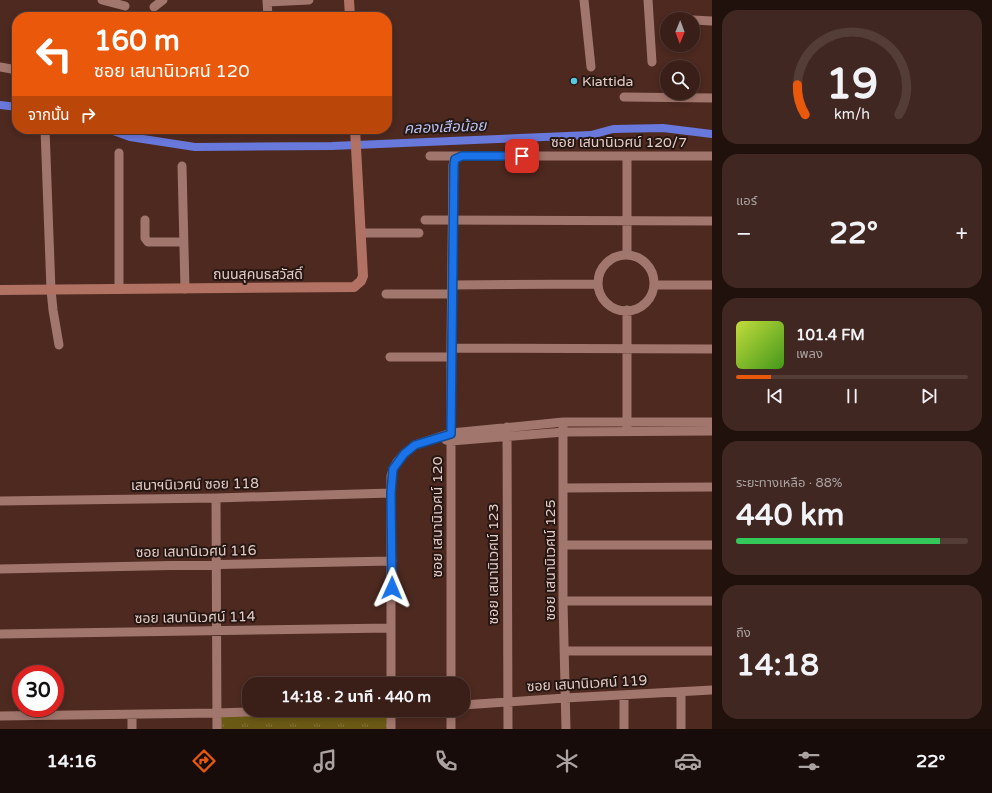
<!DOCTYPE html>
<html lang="th">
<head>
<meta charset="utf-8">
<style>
  :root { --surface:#3a1f18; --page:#412721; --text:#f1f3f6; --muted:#aba2a2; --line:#543d37; --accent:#ea580c }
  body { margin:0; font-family:"Varela Round","Noto Sans Thai",sans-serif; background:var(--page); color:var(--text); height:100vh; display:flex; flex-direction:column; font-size:15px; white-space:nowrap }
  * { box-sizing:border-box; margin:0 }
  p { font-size:13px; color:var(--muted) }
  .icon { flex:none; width:22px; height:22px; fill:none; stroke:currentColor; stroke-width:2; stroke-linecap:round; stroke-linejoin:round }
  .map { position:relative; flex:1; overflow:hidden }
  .sheet { display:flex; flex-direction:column; gap:10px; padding:10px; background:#20110d; width:280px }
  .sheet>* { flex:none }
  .banner { position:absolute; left:12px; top:12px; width:380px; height:122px; border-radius:16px; box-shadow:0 2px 6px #0003,0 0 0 1px var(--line); background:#ea580c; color:#fff; overflow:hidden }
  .needle { width:26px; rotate:181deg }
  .controls { position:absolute; left:660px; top:12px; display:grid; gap:8px }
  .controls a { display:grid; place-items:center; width:40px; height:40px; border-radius:50%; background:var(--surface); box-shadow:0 2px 6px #0003,0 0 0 1px var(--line); font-size:20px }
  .speed { position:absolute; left:12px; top:665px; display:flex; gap:8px; font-size:20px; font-weight:700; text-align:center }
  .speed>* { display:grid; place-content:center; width:52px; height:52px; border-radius:50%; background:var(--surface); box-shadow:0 2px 6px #0003,0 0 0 1px var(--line); line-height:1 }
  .speed .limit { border:6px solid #d22; background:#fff; color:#111 }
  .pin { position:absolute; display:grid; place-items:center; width:34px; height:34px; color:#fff; margin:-17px; border-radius:8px; box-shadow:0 2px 6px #0006 }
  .me { position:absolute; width:44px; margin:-22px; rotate:1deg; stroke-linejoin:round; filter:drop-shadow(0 0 3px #0008) }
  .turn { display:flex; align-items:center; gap:14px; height:84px; padding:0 16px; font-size:18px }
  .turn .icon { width:52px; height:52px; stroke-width:2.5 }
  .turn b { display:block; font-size:28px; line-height:34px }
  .then { display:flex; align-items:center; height:38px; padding:0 16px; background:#0003; gap:8px; font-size:15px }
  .big { font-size:30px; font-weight:700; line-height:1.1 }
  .sheet .tile { flex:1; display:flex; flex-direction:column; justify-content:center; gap:6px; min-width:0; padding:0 14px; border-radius:16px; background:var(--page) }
  .sheet .dial { align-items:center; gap:0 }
  .dial svg { height:104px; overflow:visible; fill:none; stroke:var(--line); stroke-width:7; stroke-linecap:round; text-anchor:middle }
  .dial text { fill:var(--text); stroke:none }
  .song { display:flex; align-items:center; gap:12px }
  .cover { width:48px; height:48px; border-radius:6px; background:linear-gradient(135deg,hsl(70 70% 55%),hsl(100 70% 35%)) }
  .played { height:4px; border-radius:2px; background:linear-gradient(90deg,var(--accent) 15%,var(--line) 15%) }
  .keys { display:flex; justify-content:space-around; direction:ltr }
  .heat { display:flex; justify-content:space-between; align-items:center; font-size:22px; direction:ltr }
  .charge { height:6px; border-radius:3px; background:linear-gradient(90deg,#34c759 88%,var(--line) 0) }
  .trip { position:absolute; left:242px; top:677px; width:228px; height:40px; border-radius:16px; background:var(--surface); box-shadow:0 2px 6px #0003,0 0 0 1px var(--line); font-weight:700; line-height:40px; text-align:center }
  .tabs { display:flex; height:64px; justify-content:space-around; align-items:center; background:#170c0a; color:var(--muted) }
  .tabs .icon { width:28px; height:28px }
  .tabs .active { color:var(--accent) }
  .tabs b { font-size:18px; color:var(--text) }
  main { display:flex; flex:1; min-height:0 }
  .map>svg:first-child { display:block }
  .park { fill:url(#park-tufts) }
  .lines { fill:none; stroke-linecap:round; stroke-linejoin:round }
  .canal { stroke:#6878db; stroke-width:8 }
  .minor { stroke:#a1766c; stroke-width:9 }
  .secondary { stroke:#b17264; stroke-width:10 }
  .route-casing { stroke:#114b97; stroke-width:10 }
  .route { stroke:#1a73e8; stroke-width:7 }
  .poi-dot { fill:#57c9e2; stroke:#271713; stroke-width:1.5 }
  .labels { text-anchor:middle; stroke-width:4; stroke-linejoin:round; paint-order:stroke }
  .poi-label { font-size:14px; fill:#e4ccc6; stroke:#271713; text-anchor:start }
  .street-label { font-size:14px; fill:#e4ccc6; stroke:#271713 }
  .water-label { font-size:15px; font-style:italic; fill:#b6c2f4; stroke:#271713 }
</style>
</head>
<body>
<main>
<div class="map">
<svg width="712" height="729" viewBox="0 0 712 729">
  <defs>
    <pattern id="park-tufts" width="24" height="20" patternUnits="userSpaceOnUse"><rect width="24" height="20" fill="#6a5915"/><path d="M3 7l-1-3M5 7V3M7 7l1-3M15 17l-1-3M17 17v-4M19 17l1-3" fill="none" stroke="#7f7036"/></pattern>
  </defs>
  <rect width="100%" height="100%" fill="#4d2920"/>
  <!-- park -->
  <path class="park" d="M332,710H391V729H217L216,713Z"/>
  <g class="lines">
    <!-- canal -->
    <path class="canal" d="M0,105L17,107
      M108,129L130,137L195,147L332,146L591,135L613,129L663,128L712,134"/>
    <!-- minor -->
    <path class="minor" d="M102,0L125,6
      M267,0L268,17
      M584,0L591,67
      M648,0L652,62
      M267,2L309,0
      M154,7L163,0
      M693,20L712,21
      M0,67L17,70
      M624,97L712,98
      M45,129L51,290L53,310L59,345
      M430,156H462
      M182,166L185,289
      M145,220V238L148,242H183
      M425,220L712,221
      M361,233H419
      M627,255V157
      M598 283a28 28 0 1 1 56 0a28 28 0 1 1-56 0Z
      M452,285L598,284
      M654,285H712
      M119,289V153
      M386,294H452
      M627,310V427
      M451,348L712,349
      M390,357H451
      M563,422V601L566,729
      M507,427L508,729
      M446,440L451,441L564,432L712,431
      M564,488L712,487
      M216,498L217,729
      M0,501L216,498L391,493
      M563,545H712
      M0,569L392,561
      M563,601H712
      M0,634L391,628
      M564,651H712
      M391,684V476L393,469L397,462L404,454L415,445L451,433L563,422H712
      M451,684V348L453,165L455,159L462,156H712
      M681,692V729
      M624,695V729
      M463,705L565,698L712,690
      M391,710V729
      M451,710V729
      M0,716L216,713L304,710
      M132,729V715"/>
    <!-- secondary -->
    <path class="secondary" d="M349,0L350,17
      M0,290L354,287L361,281L363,276L355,129"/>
  </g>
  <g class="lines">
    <defs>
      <path id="route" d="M392,588L391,493L393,469L404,454L415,445L451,434L454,165L455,159L462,156H522"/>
    </defs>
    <!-- route casing -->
    <use href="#route" class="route-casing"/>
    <!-- route -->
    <use href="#route" class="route"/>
  </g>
  <!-- markers -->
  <circle class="poi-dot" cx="574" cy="81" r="4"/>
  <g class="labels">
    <!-- poi labels -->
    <g class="poi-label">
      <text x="582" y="86">Kiattida</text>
    </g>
    <!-- street labels -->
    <g class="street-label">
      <text x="619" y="147">ซอย เสนานิเวศน์ 120/7</text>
      <text x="258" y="279">ถนนสุคนธสวัสดิ์</text>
      <text transform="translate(195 484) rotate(-1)" y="5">เสนาฯนิเวศน์ ซอย 118</text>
      <text transform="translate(437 517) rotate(-90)" y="5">ซอย เสนานิเวศน์ 120</text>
      <text transform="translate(196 551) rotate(-1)" y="5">ซอย เสนานิเวศน์ 116</text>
      <text transform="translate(550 560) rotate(-90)" y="5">ซอย เสนานิเวศน์ 125</text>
      <text transform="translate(493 564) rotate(-90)" y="5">ซอย เสนานิเวศน์ 123</text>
      <text transform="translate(195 617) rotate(-1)" y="5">ซอย เสนานิเวศน์ 114</text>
      <text transform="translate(587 683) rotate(-3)" y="5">ซอย เสนานิเวศน์ 119</text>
    </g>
    <!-- water labels -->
    <g class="water-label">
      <text transform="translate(445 127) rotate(-2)" y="5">คลองเสือน้อย</text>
    </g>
  </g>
</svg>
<div class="controls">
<a><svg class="needle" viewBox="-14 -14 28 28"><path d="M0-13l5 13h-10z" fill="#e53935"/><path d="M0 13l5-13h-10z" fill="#aba2a2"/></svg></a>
<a><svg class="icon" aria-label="search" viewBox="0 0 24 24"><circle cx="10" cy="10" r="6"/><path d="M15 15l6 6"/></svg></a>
</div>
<div class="speed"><div class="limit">30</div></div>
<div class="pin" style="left:522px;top:156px;background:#d93025"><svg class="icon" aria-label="arrive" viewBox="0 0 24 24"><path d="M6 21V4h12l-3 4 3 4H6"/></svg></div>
<svg class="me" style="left:392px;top:588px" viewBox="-20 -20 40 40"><path d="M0-17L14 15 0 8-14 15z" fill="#1a73e8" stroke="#fff" stroke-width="4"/></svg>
<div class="trip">14:18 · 2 นาที · 440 m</div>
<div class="banner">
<div class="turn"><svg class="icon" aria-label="left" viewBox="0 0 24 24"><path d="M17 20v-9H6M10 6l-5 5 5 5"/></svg><div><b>160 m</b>ซอย เสนานิเวศน์ 120</div></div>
<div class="then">จากนั้น<svg class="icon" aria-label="right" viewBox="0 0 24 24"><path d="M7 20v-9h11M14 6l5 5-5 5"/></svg></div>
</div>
</div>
<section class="sheet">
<div class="tile dial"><svg viewBox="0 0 100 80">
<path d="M14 69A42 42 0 1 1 86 69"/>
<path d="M14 69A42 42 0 0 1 8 46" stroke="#ea580c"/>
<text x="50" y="56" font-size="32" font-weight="700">19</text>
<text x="50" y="72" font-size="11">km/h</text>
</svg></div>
<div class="tile"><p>แอร์</p>
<div class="heat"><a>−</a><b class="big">22°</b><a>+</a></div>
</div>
<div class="tile">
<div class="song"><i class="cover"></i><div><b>101.4 FM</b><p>เพลง</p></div></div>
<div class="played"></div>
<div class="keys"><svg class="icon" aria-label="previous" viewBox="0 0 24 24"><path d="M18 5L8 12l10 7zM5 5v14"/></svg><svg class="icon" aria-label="pause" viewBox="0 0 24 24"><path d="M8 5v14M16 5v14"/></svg><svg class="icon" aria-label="next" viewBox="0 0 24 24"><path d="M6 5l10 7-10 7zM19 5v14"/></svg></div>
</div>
<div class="tile"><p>ระยะทางเหลือ · 88%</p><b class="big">440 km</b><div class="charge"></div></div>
<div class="tile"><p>ถึง</p><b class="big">14:18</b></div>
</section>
</main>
<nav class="tabs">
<b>14:16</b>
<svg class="icon active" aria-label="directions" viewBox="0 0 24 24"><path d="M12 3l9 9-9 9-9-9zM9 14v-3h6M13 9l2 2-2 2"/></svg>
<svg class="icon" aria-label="music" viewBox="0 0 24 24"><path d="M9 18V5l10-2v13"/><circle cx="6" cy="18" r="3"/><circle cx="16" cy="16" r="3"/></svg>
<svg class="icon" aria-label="phone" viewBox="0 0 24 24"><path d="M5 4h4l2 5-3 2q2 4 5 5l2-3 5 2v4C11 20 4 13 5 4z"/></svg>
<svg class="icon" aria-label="climate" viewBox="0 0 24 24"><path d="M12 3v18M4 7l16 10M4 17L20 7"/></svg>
<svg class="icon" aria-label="car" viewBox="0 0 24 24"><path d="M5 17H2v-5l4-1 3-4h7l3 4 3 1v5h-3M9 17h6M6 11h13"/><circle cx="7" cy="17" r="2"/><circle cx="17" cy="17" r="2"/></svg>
<svg class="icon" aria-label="filters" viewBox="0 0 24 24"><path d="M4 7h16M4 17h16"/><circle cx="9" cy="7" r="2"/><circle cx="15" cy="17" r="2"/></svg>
<b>22°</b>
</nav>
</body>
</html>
